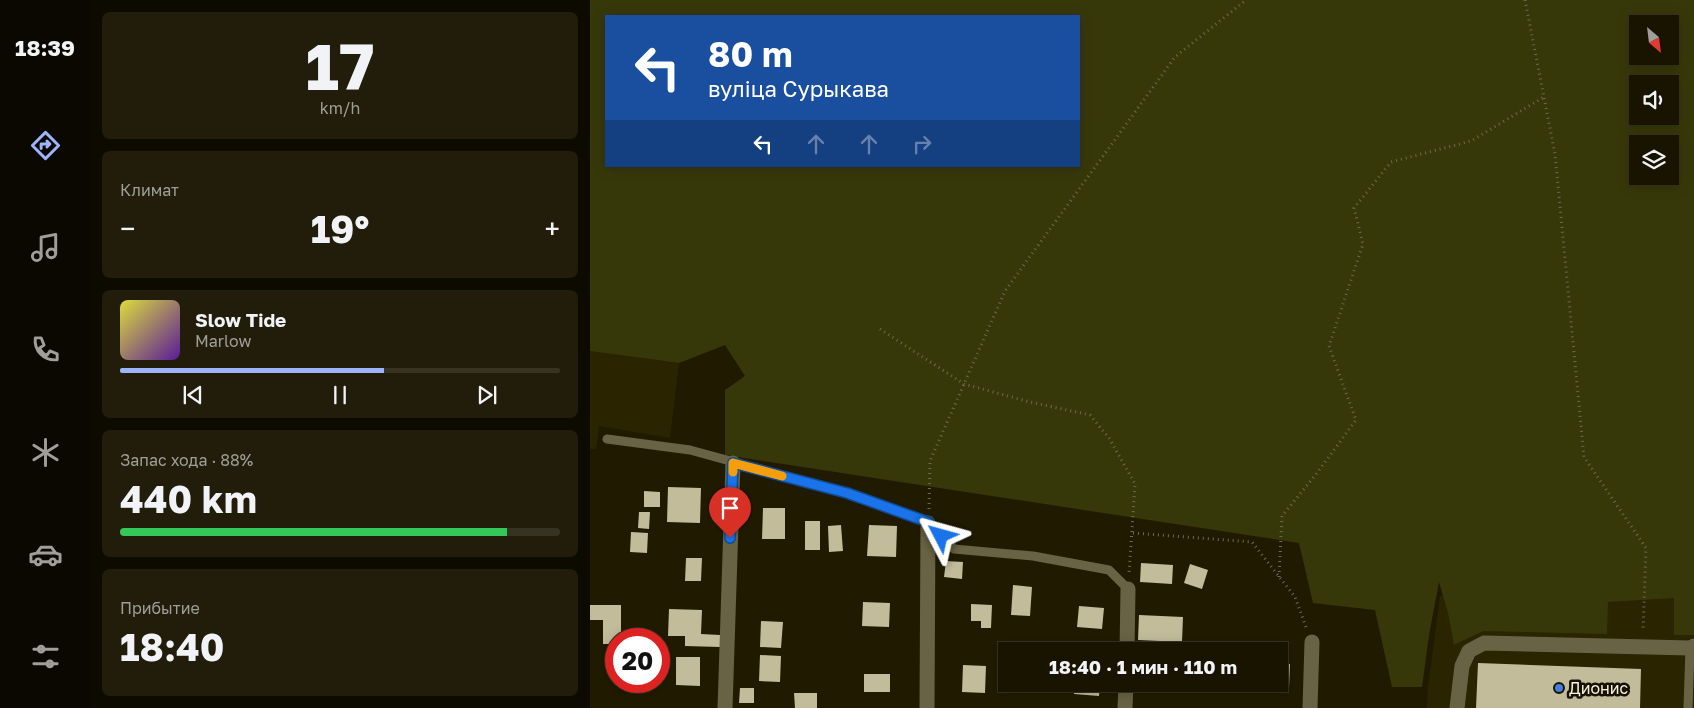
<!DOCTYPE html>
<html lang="ru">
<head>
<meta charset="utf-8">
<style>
  :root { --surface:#181400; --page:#211d0a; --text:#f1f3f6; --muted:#9f9e99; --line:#363322; --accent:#9db4fd }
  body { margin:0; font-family:"Golos Text",sans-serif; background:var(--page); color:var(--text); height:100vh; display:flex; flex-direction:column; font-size:19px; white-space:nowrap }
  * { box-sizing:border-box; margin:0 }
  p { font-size:16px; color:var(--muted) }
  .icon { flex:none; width:28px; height:28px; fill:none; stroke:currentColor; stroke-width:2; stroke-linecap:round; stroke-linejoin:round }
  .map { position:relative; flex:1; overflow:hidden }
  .drawer { display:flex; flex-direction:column; gap:12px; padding:12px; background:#0d0b00; width:500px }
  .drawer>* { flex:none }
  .top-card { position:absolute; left:15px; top:15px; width:475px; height:152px; border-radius:0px; box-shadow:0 2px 12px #0003,0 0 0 1px var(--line); background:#1a4fa0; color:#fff; overflow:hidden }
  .needle { width:32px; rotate:152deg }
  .fabs { position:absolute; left:1039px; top:15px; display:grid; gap:10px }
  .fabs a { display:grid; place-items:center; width:50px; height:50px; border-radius:0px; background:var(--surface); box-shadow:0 2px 12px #0003,0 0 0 1px var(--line); font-size:25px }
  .speed { position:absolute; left:15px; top:628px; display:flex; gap:10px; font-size:25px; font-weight:700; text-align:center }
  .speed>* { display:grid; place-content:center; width:65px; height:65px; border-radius:50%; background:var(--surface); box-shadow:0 2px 12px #0003,0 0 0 1px var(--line); line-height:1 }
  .speed .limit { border:8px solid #d22; background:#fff; color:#111 }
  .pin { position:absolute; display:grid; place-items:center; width:42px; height:42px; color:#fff; margin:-51px -21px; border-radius:50% 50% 50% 0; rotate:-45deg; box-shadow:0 0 5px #0007 }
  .pin .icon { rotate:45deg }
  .me { position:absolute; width:55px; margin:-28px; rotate:309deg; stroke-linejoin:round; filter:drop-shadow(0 0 4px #0008) }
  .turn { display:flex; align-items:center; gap:18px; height:105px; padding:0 20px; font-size:22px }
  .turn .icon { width:65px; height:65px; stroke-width:2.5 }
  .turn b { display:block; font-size:35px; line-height:42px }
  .lanes { display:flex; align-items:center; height:48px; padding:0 20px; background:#0003; justify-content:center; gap:25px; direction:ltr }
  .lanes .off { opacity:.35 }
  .big { font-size:38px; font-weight:700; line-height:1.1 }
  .drawer .tile { flex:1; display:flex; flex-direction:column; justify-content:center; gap:8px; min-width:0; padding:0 18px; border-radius:8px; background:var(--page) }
  .drawer .dial { align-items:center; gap:0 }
  .dial b { font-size:65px; line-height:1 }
  .song { display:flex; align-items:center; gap:15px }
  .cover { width:60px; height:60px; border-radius:8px; background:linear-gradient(135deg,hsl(60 70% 55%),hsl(270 70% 35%)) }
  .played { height:5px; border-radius:2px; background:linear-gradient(90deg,var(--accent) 60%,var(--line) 60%) }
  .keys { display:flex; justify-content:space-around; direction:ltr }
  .heat { display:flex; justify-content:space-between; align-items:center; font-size:28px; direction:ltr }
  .charge { height:8px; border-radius:4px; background:linear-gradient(90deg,#34c759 88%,var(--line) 0) }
  .trip { position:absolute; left:408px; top:642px; width:290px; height:50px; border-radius:0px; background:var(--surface); box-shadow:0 2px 12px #0003,0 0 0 1px var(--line); font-weight:700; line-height:50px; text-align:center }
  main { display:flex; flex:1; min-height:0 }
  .tabs { display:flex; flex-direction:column; width:90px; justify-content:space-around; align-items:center; background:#0a0800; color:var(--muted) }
  .tabs .icon { width:35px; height:35px }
  .tabs .current { color:var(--accent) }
  .tabs b { font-size:22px; color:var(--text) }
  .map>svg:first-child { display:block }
  .built { fill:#2a2400 }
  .green { fill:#37380a; fill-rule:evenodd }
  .building { fill:#c2bc9b }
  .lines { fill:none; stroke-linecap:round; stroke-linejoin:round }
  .path { stroke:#6d6952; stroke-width:3; stroke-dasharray:1 4; stroke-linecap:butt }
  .service { stroke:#686344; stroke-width:9 }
  .minor { stroke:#686344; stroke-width:15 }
  .route-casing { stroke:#114b97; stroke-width:12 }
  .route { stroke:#1a73e8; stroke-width:9 }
  .slow { stroke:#f59e0b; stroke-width:9 }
  .shop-dot { fill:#3f7fe0; stroke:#171200; stroke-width:2 }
  .labels { text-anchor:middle; stroke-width:5; stroke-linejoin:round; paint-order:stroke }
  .poi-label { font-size:16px; fill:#f5f2e1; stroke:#171200; text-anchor:start }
</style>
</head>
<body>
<main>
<nav class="tabs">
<b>18:39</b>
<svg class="icon current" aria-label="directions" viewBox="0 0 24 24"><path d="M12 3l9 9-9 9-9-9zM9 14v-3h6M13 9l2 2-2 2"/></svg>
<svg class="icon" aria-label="music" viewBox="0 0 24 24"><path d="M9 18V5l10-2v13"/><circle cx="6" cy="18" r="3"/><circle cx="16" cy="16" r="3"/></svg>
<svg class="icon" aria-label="phone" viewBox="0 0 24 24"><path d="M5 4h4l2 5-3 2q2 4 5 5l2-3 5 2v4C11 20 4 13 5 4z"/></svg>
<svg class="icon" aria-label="climate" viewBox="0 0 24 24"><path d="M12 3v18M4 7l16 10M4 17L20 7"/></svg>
<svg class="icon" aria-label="car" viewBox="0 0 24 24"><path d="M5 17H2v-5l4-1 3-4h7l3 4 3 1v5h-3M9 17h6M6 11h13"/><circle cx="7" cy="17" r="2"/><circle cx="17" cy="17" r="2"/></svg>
<svg class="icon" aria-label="filters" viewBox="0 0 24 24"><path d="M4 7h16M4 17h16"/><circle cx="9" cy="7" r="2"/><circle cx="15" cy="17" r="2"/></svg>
</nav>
<section class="drawer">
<div class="tile dial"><b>17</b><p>km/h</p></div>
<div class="tile"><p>Климат</p>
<div class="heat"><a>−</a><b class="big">19°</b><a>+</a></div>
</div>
<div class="tile">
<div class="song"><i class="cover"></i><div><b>Slow Tide</b><p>Marlow</p></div></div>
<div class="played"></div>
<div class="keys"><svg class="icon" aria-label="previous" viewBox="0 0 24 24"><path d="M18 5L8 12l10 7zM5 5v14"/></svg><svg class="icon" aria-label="pause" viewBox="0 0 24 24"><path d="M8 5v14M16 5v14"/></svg><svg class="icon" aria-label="next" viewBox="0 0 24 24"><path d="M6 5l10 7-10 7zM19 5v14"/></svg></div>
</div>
<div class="tile"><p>Запас хода · 88%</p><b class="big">440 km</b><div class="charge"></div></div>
<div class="tile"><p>Прибытие</p><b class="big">18:40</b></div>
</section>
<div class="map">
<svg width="1104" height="708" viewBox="0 0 1104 708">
  <rect width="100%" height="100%" fill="#201b00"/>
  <!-- built -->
  <path class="built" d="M0,351L89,363L80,438L9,426L6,449H0Z
    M850,596L1104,598V708H837L838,687Z"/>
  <!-- green -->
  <path class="green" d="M0,0H1104V635H1084V598L1018,602L1017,634L893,631L864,645L858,613L849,582L839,635L832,687H802L785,610L723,603L709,543L135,455V390L155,376L135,345L89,363L0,351ZM16,16H489V166H16ZM1048,24H1080V56H1048ZM1048,84H1080V116H1048ZM1048,144H1080V176H1048Z"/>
  <!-- building -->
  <path class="building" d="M78,487L111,488L110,523L77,522Z
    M54,491L70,492V507H54Z
    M173,508H195V539H172Z
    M49,512H60L59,529L48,528Z
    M215,521H230V550H215Z
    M251,525L253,551L239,552L238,526Z
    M279,525L307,526L306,557L277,556Z
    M41,532L58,533L57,553L40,552Z
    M96,558H112L111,581H95Z
    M356,561L373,562L372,579L354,577Z
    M551,563L583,565L582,584L550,582Z
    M600,564L618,570L612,589L594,583Z
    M423,585L442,587L440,616L421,615Z
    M273,602L300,603L299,627L272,626Z
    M381,604L402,605L401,628H391V621H381Z
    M0,605H31V639H26V644H13V620H0Z
    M489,606L514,608L512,629L487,627Z
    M79,609L112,610L111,634L130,635V647L95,646V636H78Z
    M549,615L593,617L592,642L548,640Z
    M171,621L193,622L191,648L170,647Z
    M170,655L191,656L190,682L169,681Z
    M86,657H110V686L86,685Z
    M888,663L1051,669L1050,708H886Z
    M689,664H700L699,688L666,687V684H689Z
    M373,665L396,666L395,693L372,692Z
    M274,674H300V692H274Z
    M42,681H60L59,690H42Z
    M485,684H510L509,696L484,694Z
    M561,684H591L590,693L560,691Z
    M150,688H164V703H149Z
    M204,693H227V708H205Z"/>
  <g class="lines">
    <!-- path -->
    <path class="path" d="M935,0L965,154L994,457L1056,548L1053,631
      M290,329L374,384L440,402L500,415L519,438L545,484L539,574
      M339,509L340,461L415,291L585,57L656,0
      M543,533L662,542L705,597L716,627
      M689,577L692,516L727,473L766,420L739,346L773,244L764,208L801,162L881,141L954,97"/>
    <!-- service -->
    <path class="service" d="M17,439L100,450L257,493L338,523L364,549L443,556L519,570L538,589
      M1098,708L1100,648"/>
    <!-- minor -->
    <path class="minor" d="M537,651L538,589
      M135,708L143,463
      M337,708L338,523
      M535,708L536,684
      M720,708L722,642
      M867,708L872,666L879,651L894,643L1100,648L1104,646"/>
  </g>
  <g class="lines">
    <defs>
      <path id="route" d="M140,538L143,463L257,493L338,522L351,536"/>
    </defs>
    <!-- route casing -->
    <use href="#route" class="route-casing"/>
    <!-- route -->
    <use href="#route" class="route"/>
    <!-- slow -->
    <path class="slow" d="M143,472V463L192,476"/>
  </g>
  <!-- markers -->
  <circle class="shop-dot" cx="969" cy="688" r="5"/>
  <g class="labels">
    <!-- poi labels -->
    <g class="poi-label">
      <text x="979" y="694">Дионис</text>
    </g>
  </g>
</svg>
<div class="fabs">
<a><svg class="needle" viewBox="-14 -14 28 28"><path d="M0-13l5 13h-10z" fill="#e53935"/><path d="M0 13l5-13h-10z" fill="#9f9e99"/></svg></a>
<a><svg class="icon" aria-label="sound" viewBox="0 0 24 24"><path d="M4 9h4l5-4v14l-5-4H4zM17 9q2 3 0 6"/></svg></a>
<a><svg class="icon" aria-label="layers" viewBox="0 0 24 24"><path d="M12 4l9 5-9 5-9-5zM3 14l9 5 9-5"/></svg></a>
</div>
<div class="speed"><div class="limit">20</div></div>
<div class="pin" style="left:140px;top:538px;background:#d93025"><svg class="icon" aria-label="arrive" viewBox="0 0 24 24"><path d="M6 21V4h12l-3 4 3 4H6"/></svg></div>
<svg class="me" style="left:351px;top:536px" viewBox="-20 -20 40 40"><path d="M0-17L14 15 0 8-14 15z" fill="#1a73e8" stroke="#fff" stroke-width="4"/></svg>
<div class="trip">18:40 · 1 мин · 110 m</div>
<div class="top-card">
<div class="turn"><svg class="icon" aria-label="left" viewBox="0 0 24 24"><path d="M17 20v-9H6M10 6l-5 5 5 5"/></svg><div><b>80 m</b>вуліца Сурыкава</div></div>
<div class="lanes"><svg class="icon" aria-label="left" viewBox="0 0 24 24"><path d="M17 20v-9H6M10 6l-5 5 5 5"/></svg><svg class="icon off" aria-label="ahead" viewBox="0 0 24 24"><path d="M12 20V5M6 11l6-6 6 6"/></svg><svg class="icon off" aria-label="ahead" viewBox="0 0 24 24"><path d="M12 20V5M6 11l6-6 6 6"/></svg><svg class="icon off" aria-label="right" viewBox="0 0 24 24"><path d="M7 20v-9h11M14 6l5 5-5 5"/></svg></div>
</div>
</div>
</main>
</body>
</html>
